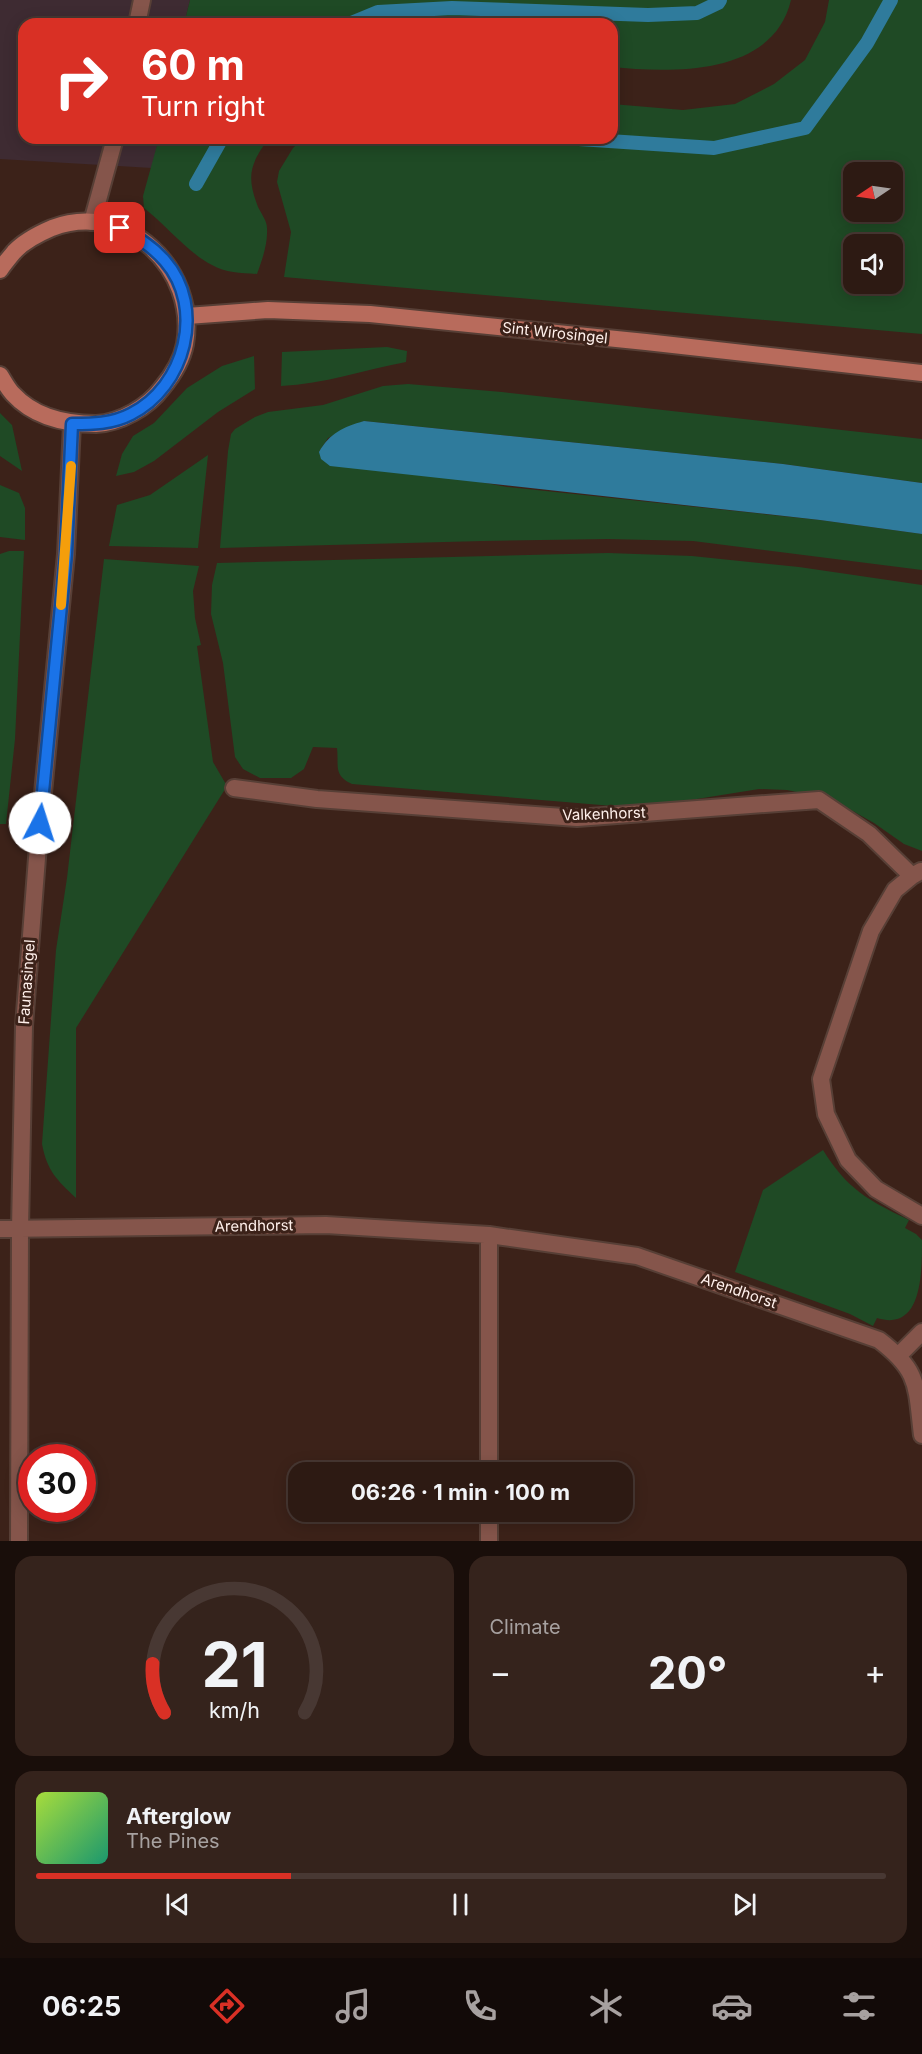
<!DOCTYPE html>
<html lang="en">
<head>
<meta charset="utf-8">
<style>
  :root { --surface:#2d1a13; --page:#35231c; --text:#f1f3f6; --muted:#a7a1a0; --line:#483833; --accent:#d93025 }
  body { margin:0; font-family:Inter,sans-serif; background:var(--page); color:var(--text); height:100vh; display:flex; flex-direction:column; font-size:22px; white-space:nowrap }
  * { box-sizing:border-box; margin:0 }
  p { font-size:20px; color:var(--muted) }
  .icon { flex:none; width:33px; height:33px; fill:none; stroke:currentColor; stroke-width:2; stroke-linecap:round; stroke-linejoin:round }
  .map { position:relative; height:1541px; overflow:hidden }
  .drawer { display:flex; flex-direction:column; gap:15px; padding:15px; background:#190e0a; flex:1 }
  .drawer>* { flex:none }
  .top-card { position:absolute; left:18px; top:18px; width:600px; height:126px; border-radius:18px; box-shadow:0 3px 15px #0003,0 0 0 2px var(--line); background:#d93025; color:#fff; overflow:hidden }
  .needle { width:39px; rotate:257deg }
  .tools { position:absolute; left:843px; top:162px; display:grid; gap:12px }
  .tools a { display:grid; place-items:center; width:60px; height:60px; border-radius:12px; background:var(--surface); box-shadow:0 3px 15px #0003,0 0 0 2px var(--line); font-size:30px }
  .speed { position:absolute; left:18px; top:1444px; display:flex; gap:12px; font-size:30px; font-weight:700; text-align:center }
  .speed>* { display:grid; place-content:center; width:78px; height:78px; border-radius:50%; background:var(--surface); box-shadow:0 3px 15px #0003,0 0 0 2px var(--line); line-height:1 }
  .speed .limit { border:9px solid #d22; background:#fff; color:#111 }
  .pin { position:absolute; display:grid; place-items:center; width:51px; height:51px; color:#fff; margin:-26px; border-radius:12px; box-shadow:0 3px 9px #0006 }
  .me { position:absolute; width:66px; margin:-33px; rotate:5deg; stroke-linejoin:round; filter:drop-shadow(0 0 4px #0008) }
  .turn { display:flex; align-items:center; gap:21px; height:126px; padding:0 24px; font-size:27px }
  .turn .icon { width:78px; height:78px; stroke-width:2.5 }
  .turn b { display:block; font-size:42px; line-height:51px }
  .big { font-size:45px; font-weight:700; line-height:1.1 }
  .drawer .card { flex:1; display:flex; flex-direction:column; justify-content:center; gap:9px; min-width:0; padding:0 21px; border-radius:18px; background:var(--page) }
  .drawer .dial { align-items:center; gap:0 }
  .dial svg { height:156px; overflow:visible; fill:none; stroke:var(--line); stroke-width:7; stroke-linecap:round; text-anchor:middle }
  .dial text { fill:var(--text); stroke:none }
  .song { display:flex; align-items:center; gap:18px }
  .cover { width:72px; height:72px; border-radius:9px; background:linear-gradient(135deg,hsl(80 70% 55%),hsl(160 70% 35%)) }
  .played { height:6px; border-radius:3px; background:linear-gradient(90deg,var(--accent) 30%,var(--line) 30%) }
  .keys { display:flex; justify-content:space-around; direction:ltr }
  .heat { display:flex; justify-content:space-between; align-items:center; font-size:33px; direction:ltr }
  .drawer .tiles { flex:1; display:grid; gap:15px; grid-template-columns:1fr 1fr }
  .card:last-child { grid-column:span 2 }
  .trip { position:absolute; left:288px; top:1462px; width:345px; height:60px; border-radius:18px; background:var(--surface); box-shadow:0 3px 15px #0003,0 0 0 2px var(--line); font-weight:700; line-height:60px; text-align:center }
  .menu { display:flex; height:96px; justify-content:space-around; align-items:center; background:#120a08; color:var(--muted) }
  .menu .icon { width:42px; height:42px }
  .menu .on { color:var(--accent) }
  .menu b { font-size:27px; color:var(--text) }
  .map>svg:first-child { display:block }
  .commercial { fill:#3e2b32 }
  .green { fill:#1f4a25; fill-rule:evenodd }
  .water { fill:#2f7b9c }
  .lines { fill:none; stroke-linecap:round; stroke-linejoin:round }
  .stream { stroke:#2f7b9c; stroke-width:14 }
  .service-casing { stroke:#573f36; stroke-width:20 }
  .minor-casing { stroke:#573f36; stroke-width:20 }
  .secondary-casing { stroke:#573f36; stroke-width:20 }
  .service { stroke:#85554b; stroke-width:16 }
  .minor { stroke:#85554b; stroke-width:16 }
  .secondary { stroke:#b86b5c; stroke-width:16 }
  .route-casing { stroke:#114b97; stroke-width:15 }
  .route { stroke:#1a73e8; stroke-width:10 }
  .slow { stroke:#f59e0b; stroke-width:10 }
  .labels { text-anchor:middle; stroke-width:6; stroke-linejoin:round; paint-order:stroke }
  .street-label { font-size:15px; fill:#fff0eb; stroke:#3c2219 }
</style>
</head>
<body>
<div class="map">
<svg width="922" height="1541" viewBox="0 0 922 1541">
  <rect width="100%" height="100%" fill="#3c2219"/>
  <!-- commercial -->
  <path class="commercial" d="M0,0H190L184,24H24V138H159L152,168L0,159Z"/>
  <!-- green -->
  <path class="green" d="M190,0H791C773,76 673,73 612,67V24H184Z
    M829,0H922V334L284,277L291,232L277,182L279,171L293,148L303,138H612V104L683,110L735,104L774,84L805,60L825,22ZM854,172H892V212H854ZM854,244H892V284H854Z
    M159,138H269C250,164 246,176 258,207C261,213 267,221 267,228C268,244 262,260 257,274C242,273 225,273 212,265C188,253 166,225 144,208L143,196Z
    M387,347L407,351L406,362C364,370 324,384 281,386L282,352Z
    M254,356L255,389L218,412L154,461L134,472L116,476L122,454L133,436L154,423L187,388L222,366Z
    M408,384L502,392L922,439V483L783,464L364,421L328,438L319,452L507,487L820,520L922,534V570L693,541L608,539L483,541L220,548L228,451L231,434L235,429L255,417L268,412L323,405L383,386Z
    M0,413L12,425L22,471L0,456Z
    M208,455L198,548L109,546L117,505L150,495Z
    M0,485L19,493L25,508V540L0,537Z
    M9,551H24L15,739L6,824H0V554Z
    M608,553L692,556L799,567L922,585V851L904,844L874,823L842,805L816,796L787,790L759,789L672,803L613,806L352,784C333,775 339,766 337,748L313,747L304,769L291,778H260L243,769L235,757L223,663L211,614L212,585L217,563Z
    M104,559L199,566L193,591L195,618L201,645L197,646L213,762L227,786L76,1028V1198C57,1180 47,1171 42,1144L56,950L67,878Z
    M823,1150C848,1190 868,1200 909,1220L905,1228L916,1234L922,1240C922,1274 922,1332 877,1318L873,1326L850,1314L735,1272L763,1190Z"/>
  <!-- water -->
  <path class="water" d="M364,421L783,464L922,483V534L820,520L330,466L321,459L319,452C330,433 343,427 364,421Z"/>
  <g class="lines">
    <!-- stream -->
    <path class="stream" d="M349,24L378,12L452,8L648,15L697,13L718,3L720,0
      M564,138L714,148L805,128L867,43L891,0
      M196,184L222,138"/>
    <defs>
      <path id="service" d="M137,24L142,0
        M92,222L115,138"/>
      <path id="minor" d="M234,788L317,799L577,818L819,800L869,834L912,876
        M921,871L912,876L895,890L871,931L821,1079L826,1114L848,1160L876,1189L922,1216
        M0,1229L326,1225L489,1235L637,1256L879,1340C920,1371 916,1386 922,1435
        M489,1235V1473
        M899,1355L922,1332
        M489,1512V1541
        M19,1541L20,1229L24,1026L38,845L66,554L72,424"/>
      <path id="secondary" d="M0,270C4,264 9,258 14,252C24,241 38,234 52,228C126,200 198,269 185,344C182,360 172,376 162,388C148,407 120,423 96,424C66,424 34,417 13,394C8,389 4,381 0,375
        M187,316L268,310L370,314L646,342L922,373"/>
    </defs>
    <!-- service casing -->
    <use href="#service" class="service-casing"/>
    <!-- minor casing -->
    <use href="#minor" class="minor-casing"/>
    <!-- secondary casing -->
    <use href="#secondary" class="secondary-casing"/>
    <!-- service -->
    <use href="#service" class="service"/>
    <!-- minor -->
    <use href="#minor" class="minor"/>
    <!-- secondary -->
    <use href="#secondary" class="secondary"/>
  </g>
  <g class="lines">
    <defs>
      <path id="route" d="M40,823L66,554L72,424C92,424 112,424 131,414C185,387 206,308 165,261C152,246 137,237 120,228"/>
    </defs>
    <!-- route casing -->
    <use href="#route" class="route-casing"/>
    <!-- route -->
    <use href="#route" class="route"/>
    <!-- slow -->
    <path class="slow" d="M61,605L71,466"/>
  </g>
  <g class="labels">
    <!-- street labels -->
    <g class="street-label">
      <text transform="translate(555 333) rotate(6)" y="5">Sint Wirosingel</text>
      <text transform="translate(604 814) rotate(-2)" y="5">Valkenhorst</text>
      <text transform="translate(27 982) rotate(-86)" y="5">Faunasingel</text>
      <text transform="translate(254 1226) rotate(-1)" y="5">Arendhorst</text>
      <text transform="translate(739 1291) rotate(19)" y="5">Arendhorst</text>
    </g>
  </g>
</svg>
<div class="tools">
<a><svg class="needle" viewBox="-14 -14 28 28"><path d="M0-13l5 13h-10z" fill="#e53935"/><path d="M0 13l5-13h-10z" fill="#a7a1a0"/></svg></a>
<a><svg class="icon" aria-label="sound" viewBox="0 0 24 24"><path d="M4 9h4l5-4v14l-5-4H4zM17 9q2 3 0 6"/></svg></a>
</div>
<div class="speed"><div class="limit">30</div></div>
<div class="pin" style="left:120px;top:228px;background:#d93025"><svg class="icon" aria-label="arrive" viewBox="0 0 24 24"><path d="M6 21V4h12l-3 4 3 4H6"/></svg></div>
<svg class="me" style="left:40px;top:823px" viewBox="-20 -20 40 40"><circle r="19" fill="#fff"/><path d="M0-13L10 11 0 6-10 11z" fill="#1a73e8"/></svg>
<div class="trip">06:26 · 1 min · 100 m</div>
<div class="top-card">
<div class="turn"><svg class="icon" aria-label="right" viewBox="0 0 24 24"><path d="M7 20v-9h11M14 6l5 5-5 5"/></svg><div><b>60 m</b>Turn right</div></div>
</div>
</div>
<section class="drawer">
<div class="tiles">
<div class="card dial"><svg viewBox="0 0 100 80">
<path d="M14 69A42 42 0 1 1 86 69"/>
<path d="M14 69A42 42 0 0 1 8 44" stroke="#d93025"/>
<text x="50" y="56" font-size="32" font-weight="700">21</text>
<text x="50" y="72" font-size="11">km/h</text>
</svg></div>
<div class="card"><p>Climate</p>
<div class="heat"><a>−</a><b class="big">20°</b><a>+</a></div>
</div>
<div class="card">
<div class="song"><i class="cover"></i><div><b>Afterglow</b><p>The Pines</p></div></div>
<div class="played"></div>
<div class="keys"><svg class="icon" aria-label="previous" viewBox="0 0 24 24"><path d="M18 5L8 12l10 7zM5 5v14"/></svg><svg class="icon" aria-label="pause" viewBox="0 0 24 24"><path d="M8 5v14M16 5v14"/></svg><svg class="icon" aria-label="next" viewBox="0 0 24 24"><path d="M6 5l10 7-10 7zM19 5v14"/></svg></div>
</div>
</div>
</section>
<nav class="menu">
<b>06:25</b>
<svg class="icon on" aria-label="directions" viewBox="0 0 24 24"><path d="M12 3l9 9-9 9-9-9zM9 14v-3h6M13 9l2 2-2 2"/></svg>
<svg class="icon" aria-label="music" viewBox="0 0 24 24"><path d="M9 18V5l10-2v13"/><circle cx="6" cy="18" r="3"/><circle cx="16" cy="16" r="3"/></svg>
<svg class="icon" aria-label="phone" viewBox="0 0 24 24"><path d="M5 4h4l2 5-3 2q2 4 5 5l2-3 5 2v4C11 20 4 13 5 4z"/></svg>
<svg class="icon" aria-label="climate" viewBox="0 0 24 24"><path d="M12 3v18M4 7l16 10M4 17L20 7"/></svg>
<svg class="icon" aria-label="car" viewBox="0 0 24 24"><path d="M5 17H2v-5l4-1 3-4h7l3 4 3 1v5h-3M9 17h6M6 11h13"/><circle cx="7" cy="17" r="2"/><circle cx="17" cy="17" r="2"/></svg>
<svg class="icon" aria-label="filters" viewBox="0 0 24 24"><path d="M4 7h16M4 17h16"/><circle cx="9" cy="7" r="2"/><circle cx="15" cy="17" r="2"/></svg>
</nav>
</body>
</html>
